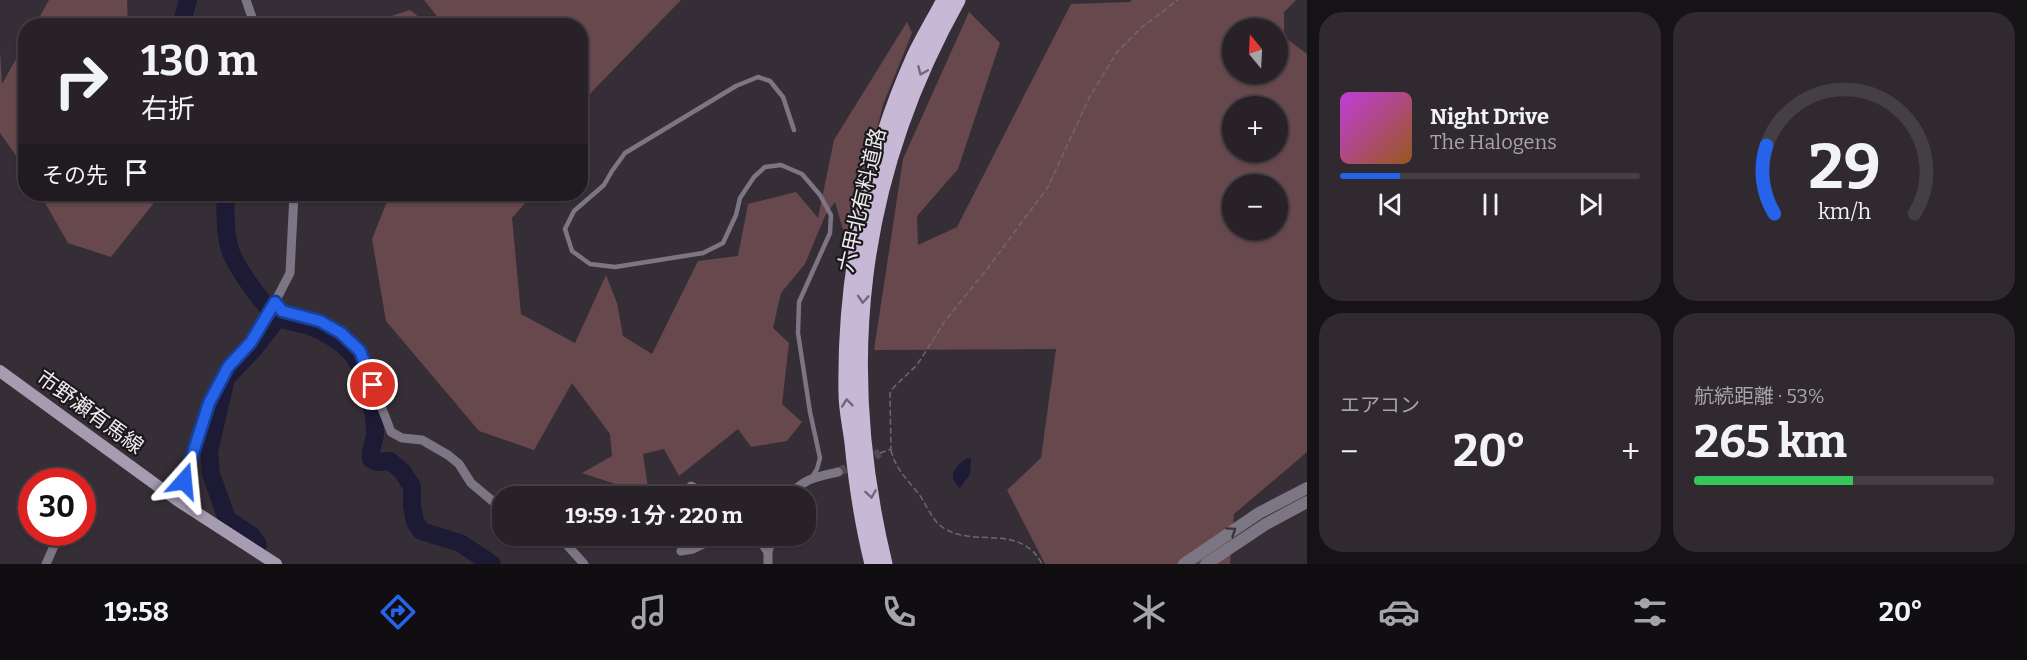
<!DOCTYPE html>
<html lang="ja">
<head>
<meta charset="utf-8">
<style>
  :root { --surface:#282228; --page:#302a30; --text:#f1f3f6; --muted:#a5a4a8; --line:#443f45; --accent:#2563eb }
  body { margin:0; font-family:Bitter,"Noto Sans JP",serif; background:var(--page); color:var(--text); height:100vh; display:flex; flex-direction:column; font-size:22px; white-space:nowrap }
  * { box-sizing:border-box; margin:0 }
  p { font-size:20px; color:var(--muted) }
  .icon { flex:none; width:33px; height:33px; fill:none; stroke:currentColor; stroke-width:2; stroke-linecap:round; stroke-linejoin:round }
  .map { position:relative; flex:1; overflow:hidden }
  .sheet { display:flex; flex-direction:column; gap:12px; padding:12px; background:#161316; width:720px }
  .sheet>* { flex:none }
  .top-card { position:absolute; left:18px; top:18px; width:570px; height:183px; border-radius:24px; box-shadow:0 2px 4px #0004,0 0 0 2px var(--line); background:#282228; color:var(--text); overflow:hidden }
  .needle { width:39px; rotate:342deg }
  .controls { position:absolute; left:1222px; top:18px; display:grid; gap:12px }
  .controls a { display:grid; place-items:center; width:66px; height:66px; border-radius:50%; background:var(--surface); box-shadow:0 2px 4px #0004,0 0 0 2px var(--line); font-size:30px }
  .speed { position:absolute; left:18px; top:468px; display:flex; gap:12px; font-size:30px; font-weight:700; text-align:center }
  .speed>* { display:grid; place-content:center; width:78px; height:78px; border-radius:50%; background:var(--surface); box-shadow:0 2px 4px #0004,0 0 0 2px var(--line); line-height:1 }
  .speed .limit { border:9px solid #d22; background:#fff; color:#111 }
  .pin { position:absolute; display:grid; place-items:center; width:51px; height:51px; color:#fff; margin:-26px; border:3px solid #fff; border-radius:50%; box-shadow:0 2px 6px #0007 }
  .me { position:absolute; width:66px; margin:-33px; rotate:18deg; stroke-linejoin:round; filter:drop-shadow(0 0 4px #0008) }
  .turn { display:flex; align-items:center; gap:21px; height:126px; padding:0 24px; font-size:27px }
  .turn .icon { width:78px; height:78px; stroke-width:2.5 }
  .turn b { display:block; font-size:42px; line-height:51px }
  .then { display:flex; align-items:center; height:57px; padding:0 24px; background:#0003; gap:12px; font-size:22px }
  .big { font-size:45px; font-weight:700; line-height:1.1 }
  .sheet .card { flex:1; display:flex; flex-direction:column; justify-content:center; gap:9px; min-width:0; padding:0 21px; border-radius:24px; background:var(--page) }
  .sheet .dial { align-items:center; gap:0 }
  .dial svg { height:156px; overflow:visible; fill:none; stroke:var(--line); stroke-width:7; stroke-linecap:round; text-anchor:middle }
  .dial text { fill:var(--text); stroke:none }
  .song { display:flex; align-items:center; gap:18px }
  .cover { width:72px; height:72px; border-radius:9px; background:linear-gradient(135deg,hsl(290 70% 55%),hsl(30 70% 35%)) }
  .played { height:6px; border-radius:3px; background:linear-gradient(90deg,var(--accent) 20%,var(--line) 20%) }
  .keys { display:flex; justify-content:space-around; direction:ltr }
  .heat { display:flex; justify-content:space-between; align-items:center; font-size:33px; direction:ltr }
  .charge { height:9px; border-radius:4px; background:linear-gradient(90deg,#34c759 53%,var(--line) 0) }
  .sheet .tiles { flex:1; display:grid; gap:12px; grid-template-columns:repeat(2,1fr) }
  .trip { position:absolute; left:492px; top:486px; width:324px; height:60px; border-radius:24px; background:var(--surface); box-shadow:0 2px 4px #0004,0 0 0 2px var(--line); font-weight:700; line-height:60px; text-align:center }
  .tab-bar { display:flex; height:96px; justify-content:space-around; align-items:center; background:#100e10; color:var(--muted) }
  .tab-bar .icon { width:42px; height:42px }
  .tab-bar .active { color:var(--accent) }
  .tab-bar b { font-size:27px; color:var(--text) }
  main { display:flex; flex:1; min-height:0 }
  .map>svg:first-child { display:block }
  .green { fill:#67484c; fill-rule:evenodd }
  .water { fill:#1d1a35 }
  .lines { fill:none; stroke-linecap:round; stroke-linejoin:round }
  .river { stroke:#1d1a35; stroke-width:18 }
  .minor-tunnel { stroke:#524a52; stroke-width:9; stroke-dasharray:9 4.5; stroke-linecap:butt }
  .path { stroke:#6e676e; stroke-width:1.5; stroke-dasharray:6 3; stroke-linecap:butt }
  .service { stroke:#7c7583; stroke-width:4.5 }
  .minor { stroke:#7c7583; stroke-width:9 }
  .tertiary { stroke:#7c7583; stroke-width:12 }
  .secondary { stroke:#a69cb2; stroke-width:12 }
  .primary { stroke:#c7b9d6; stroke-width:15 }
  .oneway { stroke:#716878 }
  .oneway2 { stroke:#38343a }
  .route-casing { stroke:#184099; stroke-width:15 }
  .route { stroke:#2563eb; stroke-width:10 }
  .labels { text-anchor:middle; stroke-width:4.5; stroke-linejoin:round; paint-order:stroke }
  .street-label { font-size:21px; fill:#efeaee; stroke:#1b181b }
</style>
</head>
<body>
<main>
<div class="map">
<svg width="1307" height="564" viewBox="0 0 1307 564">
  <rect width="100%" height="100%" fill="#362e36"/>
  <!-- green -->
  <path class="green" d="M49,0H127L128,25H35Z
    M424,0H681L581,103L580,26L444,25Z
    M1132,0H1296L1284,12V37L1307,54V452L1234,514L1230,564H1045L1007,490L1041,458L1056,349L874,350L903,159L969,12L1000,43L958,169L917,216L918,245L957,227L1071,4L1130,2ZM1233,28H1278V74H1233ZM1233,106H1278V152H1233ZM1233,184H1278V230H1233Z
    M410,10L429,25L369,26V23Z
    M907,22L912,33L883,105L848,247L835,202L825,216L805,264L781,293L773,328L789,343L782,404L802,422L787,441L751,447L738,429L679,476L664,449L643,454L649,495L582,473L612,456L610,434L572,383L534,450L479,431L386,321L372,239L390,194H533L512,218L521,314L575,343L606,275L617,303L623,336L652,354L698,261L738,256L748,204L796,192L818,218L834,140Z
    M25,43V168L0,133V51L2,84Z
    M40,194H154L153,204L111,257L68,243Z"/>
  <!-- water -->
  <path class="water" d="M968,458L971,459L970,474L960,488C946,477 955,465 968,458Z"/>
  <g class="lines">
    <!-- river -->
    <path class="river" d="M181,26L188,0
      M225,194C226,213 224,239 233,257C240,272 266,310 280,318C289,322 298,323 307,325C324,331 345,343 355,358C365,372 376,416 375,433C375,442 369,450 371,459L377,462L390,461L403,472L412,487V506L415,522L421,531L460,543L492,564
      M258,545L252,536L227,519L211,474L209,452L226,378L253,350L279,317"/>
    <!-- minor-tunnel -->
    <path class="minor-tunnel" d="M838,472L880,453"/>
    <!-- path -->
    <path class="path" d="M891,450C895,468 906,478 918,493C926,503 931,519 942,527C974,549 1020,522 1042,564
      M880,453L891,449L890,393L894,387L917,365L945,321L987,269L1048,187L1090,96L1117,52L1142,27L1178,0"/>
    <!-- service -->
    <path class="service" d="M794,130L783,97L770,81L758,77L736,86L625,153L612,171L604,185L574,211L565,229L572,251L590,264L615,267L703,253L723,243L736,215L740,198L754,177L765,167L781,165L802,174L820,195L831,215L830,233L799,302L798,333L810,412L820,458L817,469L812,477"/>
    <!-- minor -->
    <path class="minor" d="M246,0L255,26
      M275,302C286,316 302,315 318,320C335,326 348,339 360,351L391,432L402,438L422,440L448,455L459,464L471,483L502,509
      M691,486L709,496
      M789,496C805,478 815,477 838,472
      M177,500L209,403L228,367L251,342L275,302L290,273L294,194
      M559,536L584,564
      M760,536L763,545L768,552
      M681,551L693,549L720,536
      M46,564L58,537
      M768,564V552L773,536"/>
    <!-- tertiary -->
    <path class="tertiary" d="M1184,564L1259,513L1307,488
      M1206,564L1266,524L1307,502"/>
    <!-- secondary -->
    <path class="secondary" d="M0,371L177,500L276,564"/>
    <!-- primary -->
    <path class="primary" d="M872,564C862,524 856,484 852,443C850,426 846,410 846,393C844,279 867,160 914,56C923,37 934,19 944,0
      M885,564C837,365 858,179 958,0"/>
  </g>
  <!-- one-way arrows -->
  <defs><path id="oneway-chevron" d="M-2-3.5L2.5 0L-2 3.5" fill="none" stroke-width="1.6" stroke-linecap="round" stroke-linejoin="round" transform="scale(1.5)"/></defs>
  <g class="oneway">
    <use href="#oneway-chevron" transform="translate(922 71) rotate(113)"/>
    <use href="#oneway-chevron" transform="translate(863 299) rotate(94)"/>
    <use href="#oneway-chevron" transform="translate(847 403) rotate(-96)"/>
    <use href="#oneway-chevron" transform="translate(871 494) rotate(81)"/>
  </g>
  <use class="oneway2" href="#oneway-chevron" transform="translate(1232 531) rotate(-34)"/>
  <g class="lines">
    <defs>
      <path id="route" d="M184,481L209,403L228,367L251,342L275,302L282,311L320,321L341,333L360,351L373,385"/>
    </defs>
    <!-- route casing -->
    <use href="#route" class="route-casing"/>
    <!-- route -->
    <use href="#route" class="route"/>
  </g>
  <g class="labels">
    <!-- street labels -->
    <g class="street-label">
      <text transform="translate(862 200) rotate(-77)" y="7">六甲北有料道路</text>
      <text transform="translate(90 412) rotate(36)" y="7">市野瀬有馬線</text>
    </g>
  </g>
</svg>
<div class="controls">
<a><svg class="needle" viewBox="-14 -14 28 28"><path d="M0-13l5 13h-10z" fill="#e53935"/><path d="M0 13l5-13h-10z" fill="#a5a4a8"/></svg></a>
<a>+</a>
<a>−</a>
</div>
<div class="speed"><div class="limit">30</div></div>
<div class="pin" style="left:373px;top:385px;background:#d93025"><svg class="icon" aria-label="arrive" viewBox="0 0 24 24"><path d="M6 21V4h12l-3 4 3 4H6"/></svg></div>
<svg class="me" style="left:184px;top:481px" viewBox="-20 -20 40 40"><path d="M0-17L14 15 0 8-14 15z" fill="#2563eb" stroke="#fff" stroke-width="4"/></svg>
<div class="trip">19:59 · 1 分 · 220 m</div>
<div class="top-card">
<div class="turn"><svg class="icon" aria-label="right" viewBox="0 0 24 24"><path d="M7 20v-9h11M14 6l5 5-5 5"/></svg><div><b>130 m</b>右折</div></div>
<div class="then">その先<svg class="icon" aria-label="arrive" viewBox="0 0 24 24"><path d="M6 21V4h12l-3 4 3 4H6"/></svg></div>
</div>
</div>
<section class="sheet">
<div class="tiles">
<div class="card">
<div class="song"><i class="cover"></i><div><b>Night Drive</b><p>The Halogens</p></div></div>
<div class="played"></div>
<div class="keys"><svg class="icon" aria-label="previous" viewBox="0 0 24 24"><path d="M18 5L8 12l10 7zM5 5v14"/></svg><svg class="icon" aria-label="pause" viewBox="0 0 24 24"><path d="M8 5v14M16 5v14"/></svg><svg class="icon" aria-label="next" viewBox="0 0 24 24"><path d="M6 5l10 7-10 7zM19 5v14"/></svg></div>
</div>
<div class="card dial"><svg viewBox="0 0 100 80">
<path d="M14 69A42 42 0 1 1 86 69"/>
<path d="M14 69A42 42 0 0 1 10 34" stroke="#2563eb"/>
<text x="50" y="56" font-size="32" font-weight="700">29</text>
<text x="50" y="72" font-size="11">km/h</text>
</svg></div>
<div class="card"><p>エアコン</p>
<div class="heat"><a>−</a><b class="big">20°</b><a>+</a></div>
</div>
<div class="card"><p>航続距離 · 53%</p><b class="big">265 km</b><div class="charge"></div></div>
</div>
</section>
</main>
<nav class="tab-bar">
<b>19:58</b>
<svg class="icon active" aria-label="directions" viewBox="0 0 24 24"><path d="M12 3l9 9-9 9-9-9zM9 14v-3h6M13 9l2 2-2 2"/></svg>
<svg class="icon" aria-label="music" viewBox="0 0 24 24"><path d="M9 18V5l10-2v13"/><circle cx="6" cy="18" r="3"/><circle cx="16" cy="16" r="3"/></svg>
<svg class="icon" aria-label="phone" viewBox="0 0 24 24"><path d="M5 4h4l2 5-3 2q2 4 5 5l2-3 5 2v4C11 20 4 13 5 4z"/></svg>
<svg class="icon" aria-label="climate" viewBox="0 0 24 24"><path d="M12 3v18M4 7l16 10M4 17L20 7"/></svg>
<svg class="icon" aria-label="car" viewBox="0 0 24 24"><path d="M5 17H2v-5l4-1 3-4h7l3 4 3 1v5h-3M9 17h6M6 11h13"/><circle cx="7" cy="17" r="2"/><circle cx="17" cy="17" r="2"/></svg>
<svg class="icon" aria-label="filters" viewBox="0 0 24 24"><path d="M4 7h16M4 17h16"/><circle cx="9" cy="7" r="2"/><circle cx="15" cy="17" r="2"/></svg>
<b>20°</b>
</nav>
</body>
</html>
